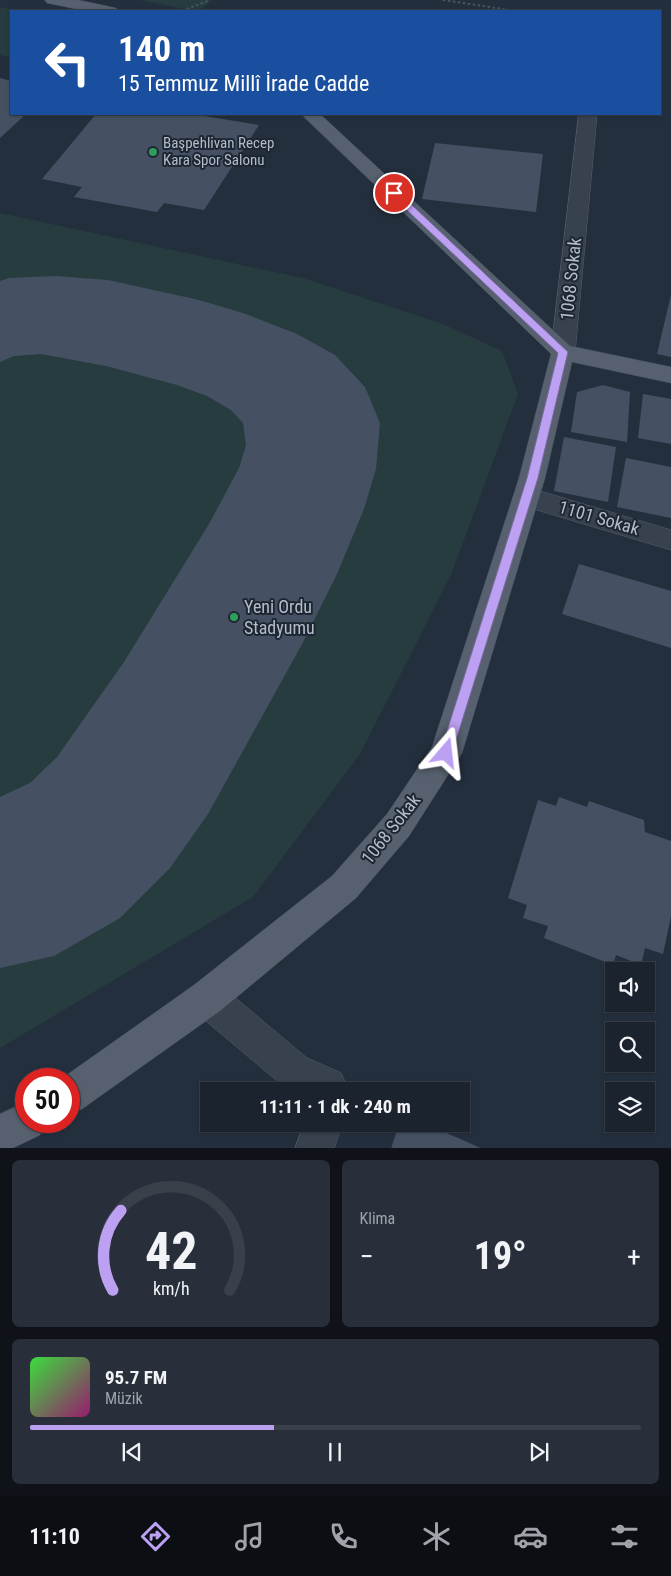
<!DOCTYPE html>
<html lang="tr">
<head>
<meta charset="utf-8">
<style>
  :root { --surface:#1b232e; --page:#282f3a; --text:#f1f3f6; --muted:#a0a4aa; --line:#39404a; --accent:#bca0f2 }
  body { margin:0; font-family:"Roboto Condensed",sans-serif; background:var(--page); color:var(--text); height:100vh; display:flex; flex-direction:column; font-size:19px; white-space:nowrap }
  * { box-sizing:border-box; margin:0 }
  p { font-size:16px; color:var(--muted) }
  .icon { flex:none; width:28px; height:28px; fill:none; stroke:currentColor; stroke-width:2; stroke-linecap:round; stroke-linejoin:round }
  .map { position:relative; height:1148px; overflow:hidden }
  .sheet { display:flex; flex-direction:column; gap:12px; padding:12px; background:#0f1319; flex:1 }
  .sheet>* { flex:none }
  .hud { position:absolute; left:10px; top:10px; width:651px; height:105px; border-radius:0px; box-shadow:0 1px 4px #0004,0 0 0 1px var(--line); background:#1a4fa0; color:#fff; overflow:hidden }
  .fabs { position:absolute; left:605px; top:962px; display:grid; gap:10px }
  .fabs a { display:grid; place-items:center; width:50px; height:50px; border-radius:0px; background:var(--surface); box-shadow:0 1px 4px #0004,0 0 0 1px var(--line); font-size:25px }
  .speed { position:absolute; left:15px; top:1068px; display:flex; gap:10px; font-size:25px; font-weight:700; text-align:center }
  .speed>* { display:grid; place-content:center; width:65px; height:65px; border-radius:50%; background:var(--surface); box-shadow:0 1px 4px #0004,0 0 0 1px var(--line); line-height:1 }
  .speed .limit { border:8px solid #d22; background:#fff; color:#111 }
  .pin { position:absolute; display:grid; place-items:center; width:42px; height:42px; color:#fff; margin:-21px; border:2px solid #fff; border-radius:50%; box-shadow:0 1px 5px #0007 }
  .me { position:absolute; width:55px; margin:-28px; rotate:17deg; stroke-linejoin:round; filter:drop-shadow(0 0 4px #0008) }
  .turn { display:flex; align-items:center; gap:18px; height:105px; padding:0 25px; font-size:22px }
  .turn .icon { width:65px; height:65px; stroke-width:2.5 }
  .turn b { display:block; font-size:35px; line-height:42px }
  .big { font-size:38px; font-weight:700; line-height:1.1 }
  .sheet .card { flex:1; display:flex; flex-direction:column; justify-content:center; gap:8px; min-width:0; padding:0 18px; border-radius:8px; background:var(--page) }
  .sheet .dial { align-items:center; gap:0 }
  .dial svg { height:130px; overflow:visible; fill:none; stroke:var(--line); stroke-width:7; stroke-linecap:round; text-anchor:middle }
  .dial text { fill:var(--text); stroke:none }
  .song { display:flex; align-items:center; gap:15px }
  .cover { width:60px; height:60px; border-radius:8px; background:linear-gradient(135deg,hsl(120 70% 55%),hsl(320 70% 35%)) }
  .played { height:5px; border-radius:2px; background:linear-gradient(90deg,var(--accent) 40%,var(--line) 40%) }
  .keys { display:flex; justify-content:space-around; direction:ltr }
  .heat { display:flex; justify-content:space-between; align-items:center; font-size:28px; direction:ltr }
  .sheet .tiles { flex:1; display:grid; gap:12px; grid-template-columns:1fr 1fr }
  .card:last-child { grid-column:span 2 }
  .trip { position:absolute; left:200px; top:1082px; width:270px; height:50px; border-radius:0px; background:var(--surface); box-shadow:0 1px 4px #0004,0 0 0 1px var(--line); font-weight:700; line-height:50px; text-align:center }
  .tabs { display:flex; height:80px; justify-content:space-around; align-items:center; background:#0b0e12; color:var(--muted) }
  .tabs .icon { width:35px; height:35px }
  .tabs .current { color:var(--accent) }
  .tabs b { font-size:22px; color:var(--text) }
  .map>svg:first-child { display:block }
  .green { fill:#263c3f }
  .building { fill:#455162 }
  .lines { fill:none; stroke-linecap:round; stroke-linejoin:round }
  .minor-casing { stroke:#565f6c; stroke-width:1 }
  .major-casing { stroke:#414a57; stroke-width:1 }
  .path { stroke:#44595c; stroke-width:2; stroke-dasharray:2.5 2.5; stroke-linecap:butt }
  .minor { fill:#38414e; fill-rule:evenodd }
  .major { fill:#56606e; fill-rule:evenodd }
  .route { fill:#bca0f2; stroke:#7a689d }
  .leisure-dot { fill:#2e9e5b; stroke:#1d2633; stroke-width:2 }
  .labels { text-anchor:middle; stroke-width:4; stroke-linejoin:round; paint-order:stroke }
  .far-poi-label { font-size:15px; fill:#b4bcc9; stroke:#1d2633; text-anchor:start }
  .street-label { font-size:18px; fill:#b4bcc9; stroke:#1d2633 }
  .poi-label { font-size:18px; fill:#b4bcc9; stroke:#1d2633; text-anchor:start }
</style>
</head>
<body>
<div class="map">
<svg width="671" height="1149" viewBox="0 0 671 1149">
  <rect width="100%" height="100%" fill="#242f3e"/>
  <!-- green -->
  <path class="green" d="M140,0H212L199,11H194Z
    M0,7L19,11H11V57L0,55Z
    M0,213L303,278L443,324L502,351L518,394L451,575L360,754L253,897L0,1048Z"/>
  <!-- building -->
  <path class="building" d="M0,78L11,81V114H26L0,138Z
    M96,114H192L259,125L204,210L164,203L157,212L74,197L82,187L42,179Z
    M435,143L543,154L536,212L422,199Z
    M55,276L108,280L199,300L243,313L297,334L335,355L365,387L380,423L376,469L364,509L337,574L301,646L208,814L170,868L120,918L54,956L0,968V797L30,783L57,757L124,662L209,524L239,468L246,445L243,423L231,410L207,396L177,385L106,366L41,354L14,356L0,362V281L9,278Z
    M671,295V357L657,354Z
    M603,385L630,392L627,442L571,432L577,392Z
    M643,394L671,399V444L638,438Z
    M564,437L616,447L608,502L554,491Z
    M626,458L671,467V518L617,507Z
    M579,564L671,591V648L562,614Z
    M559,797L587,807L589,801L644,820L645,832L671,841V916L663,954L645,948L641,965L616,955L613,965L544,938L548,926L523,918L527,905L508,898L538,800L556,806Z
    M399,1124H426L483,1149H391Z"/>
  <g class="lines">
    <defs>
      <path id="minor" d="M579,114H597L575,352L571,357L563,360L555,357L551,352Z
        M526,487L671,530V550L517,504L513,497L517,490Z
        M207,980L220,985L307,1058L341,1073L349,1091H297L281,1084L194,1011L189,998L194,985Z
        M304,1124H342L334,1149H295Z"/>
      <path id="major" d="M45,0H78L116,8L118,11H86L47,3Z
        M301,114H320L570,346L671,367V383L572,362L545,478L462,753L409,836L356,898L220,1011L82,1109L69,1115V1079H61L194,985L332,876L387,814L432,747L519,478L551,354Z
        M26,1102V1121H45L40,1135L11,1149H0V1114Z"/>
    </defs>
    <!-- minor casing -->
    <use href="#minor" class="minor-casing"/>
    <!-- major casing -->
    <use href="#major" class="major-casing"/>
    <!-- path -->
    <path class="path" d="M443,0L516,11
      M130,10L138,11
      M182,11L210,0"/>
    <!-- minor -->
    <use href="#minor" class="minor"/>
    <!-- major -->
    <use href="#major" class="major"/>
  </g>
  <!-- route -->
  <path class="route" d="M391,191H397L568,352L538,478L452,753L451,757L446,758L441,757L440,753L527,478L558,353L391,195Z"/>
  <!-- markers -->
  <g class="leisure-dot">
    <circle cx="153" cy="152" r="5"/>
    <circle cx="234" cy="617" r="5"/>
  </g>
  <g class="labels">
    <!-- far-poi labels -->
    <g class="far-poi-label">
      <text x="163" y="148">Başpehlivan Recep<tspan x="163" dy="17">Kara Spor Salonu</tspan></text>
    </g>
    <!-- street labels -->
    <g class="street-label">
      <text transform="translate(571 279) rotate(-84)" y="6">1068 Sokak</text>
      <text transform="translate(599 518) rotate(16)" y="6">1101 Sokak</text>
      <text transform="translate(391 829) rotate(-52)" y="6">1068 Sokak</text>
    </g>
    <!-- poi labels -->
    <g class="poi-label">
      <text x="244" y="613">Yeni Ordu<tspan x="244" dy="21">Stadyumu</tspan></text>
    </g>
  </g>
</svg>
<div class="fabs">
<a><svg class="icon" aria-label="sound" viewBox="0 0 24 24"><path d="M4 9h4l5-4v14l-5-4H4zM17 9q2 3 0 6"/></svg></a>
<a><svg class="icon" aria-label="search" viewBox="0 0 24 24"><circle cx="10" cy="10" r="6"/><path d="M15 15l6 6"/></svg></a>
<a><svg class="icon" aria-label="layers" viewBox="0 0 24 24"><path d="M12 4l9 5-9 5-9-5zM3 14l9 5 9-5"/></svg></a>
</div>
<div class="speed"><div class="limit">50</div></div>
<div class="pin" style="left:394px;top:193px;background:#d93025"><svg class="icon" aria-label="arrive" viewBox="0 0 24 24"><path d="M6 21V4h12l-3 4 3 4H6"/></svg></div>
<svg class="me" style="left:446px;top:753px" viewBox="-20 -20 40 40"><path d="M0-17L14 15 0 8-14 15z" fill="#bca0f2" stroke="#fff" stroke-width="4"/></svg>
<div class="trip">11:11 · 1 dk · 240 m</div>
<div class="hud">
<div class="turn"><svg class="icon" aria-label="left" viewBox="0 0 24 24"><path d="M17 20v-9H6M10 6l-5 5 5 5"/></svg><div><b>140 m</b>15 Temmuz Millî İrade Cadde</div></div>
</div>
</div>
<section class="sheet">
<div class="tiles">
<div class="card dial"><svg viewBox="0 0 100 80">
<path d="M14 69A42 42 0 1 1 86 69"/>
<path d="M14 69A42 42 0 0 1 19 20" stroke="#bca0f2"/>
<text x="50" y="56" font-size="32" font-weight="700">42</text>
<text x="50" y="72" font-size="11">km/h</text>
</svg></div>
<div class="card"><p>Klima</p>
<div class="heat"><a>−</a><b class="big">19°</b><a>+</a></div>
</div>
<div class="card">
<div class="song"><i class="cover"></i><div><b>95.7 FM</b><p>Müzik</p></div></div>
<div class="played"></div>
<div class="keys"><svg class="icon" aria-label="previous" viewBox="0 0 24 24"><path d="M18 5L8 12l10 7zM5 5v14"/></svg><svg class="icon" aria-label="pause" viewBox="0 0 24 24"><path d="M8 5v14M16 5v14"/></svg><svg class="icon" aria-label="next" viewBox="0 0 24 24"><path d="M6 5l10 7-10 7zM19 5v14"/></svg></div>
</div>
</div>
</section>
<nav class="tabs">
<b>11:10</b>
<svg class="icon current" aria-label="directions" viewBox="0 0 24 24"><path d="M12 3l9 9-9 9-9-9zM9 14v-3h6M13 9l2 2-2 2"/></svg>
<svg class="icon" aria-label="music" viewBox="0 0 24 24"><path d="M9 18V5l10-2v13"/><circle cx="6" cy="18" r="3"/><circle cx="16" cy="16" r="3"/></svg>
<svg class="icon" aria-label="phone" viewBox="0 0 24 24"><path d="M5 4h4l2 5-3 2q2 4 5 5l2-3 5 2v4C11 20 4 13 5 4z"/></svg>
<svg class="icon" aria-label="climate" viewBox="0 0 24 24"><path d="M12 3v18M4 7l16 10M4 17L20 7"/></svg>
<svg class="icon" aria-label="car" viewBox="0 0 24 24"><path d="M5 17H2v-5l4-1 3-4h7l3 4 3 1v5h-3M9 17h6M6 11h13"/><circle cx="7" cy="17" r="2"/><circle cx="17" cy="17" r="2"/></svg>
<svg class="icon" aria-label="filters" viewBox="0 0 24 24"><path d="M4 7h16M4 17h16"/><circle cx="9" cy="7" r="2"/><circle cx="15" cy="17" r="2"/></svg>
</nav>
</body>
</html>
